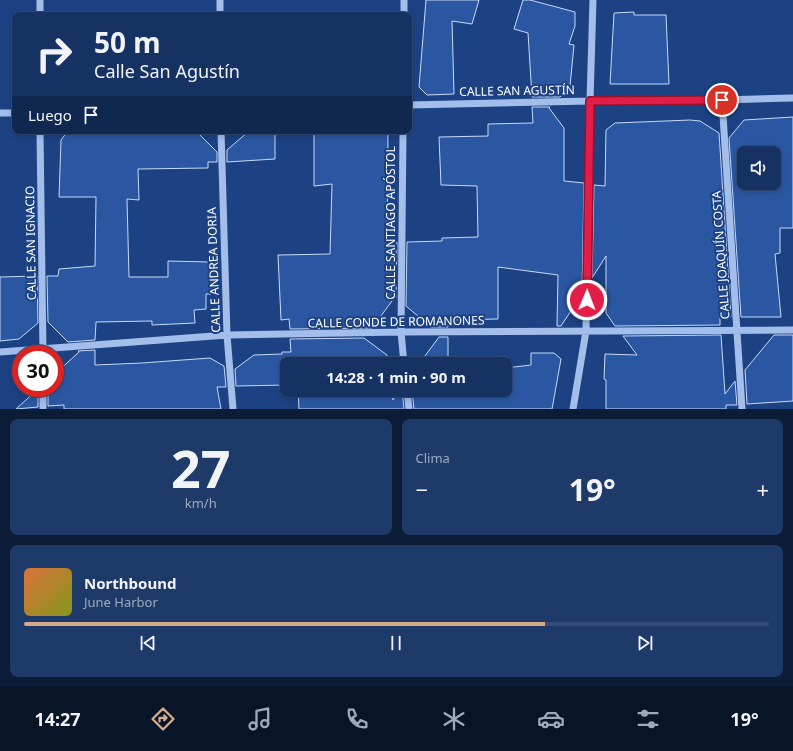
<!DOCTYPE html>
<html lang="es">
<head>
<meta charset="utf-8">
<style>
  :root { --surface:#153263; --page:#1e3a69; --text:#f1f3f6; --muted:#9daabe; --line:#344d78; --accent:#d6ab8b }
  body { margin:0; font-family:"Noto Sans",sans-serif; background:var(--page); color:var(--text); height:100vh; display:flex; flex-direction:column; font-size:15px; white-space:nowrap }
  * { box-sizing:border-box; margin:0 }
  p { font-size:13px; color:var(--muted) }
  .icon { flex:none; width:22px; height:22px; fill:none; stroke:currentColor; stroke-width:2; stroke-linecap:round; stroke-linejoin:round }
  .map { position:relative; height:409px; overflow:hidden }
  .side { display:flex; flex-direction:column; gap:10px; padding:10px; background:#0c1c36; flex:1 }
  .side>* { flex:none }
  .banner { position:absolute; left:12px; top:12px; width:400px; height:122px; border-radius:8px; box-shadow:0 2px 6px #0003,0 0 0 1px var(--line); background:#153263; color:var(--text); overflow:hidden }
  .fabs { position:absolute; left:737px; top:146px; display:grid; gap:8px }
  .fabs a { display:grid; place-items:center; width:44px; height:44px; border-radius:8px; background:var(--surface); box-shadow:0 2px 6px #0003,0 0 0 1px var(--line); font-size:20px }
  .speed { position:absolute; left:12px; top:345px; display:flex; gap:8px; font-size:20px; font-weight:700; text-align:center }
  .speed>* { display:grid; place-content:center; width:52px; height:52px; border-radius:50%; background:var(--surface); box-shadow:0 2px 6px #0003,0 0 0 1px var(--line); line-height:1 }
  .speed .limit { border:6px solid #d22; background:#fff; color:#111 }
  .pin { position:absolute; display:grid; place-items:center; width:34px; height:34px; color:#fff; margin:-17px; border:2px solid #fff; border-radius:50%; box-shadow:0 1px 4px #0007 }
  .me { position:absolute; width:44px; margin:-22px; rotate:1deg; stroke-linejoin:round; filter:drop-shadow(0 0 3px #0008) }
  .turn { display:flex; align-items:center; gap:14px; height:84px; padding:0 16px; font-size:18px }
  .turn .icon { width:52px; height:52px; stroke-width:2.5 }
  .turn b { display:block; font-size:28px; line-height:34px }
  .then { display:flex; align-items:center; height:38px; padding:0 16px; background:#0003; gap:8px; font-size:15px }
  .big { font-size:30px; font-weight:700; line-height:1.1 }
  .side .card { flex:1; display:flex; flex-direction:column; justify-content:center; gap:6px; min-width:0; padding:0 14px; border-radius:8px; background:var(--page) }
  .side .dial { align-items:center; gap:0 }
  .dial b { font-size:52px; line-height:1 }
  .song { display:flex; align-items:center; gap:12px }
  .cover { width:48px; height:48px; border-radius:6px; background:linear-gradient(135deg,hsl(20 70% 55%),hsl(70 70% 35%)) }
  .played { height:4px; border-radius:2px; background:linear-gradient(90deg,var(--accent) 70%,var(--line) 70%) }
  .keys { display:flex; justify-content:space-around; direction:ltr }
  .heat { display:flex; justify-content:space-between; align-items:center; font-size:22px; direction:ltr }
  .side .tiles { flex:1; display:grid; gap:10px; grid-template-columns:1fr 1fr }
  .card:last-child { grid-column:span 2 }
  .trip { position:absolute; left:280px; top:357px; width:232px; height:40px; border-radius:8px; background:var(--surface); box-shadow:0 2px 6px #0003,0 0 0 1px var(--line); font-weight:700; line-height:40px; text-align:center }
  .menu { display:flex; height:64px; justify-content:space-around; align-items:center; background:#081428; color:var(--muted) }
  .menu .icon { width:28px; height:28px }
  .menu .on { color:var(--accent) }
  .menu b { font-size:18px; color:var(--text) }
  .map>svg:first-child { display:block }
  .building { fill:#2b57a2; stroke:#c8daf8; fill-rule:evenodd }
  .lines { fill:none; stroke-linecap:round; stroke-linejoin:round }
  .minor { stroke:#a3beeb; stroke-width:7 }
  .route-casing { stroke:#92132f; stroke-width:10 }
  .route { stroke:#e11d48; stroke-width:7 }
  .labels { text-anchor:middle; stroke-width:4; stroke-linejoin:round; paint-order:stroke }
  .street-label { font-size:12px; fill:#fff; stroke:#1c4284 }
</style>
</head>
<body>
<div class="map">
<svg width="793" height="409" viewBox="0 0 793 409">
  <rect width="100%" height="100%" fill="#1c4284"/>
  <!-- building -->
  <path class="building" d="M426,0H479L472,24L452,21L454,94L427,95L419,87Z
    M523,0H530L575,12V26L569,44L574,45L570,86L560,97H532L528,33L514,29Z
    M634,12V15H666L669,84H610L614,13Z
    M532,107H550L549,108L564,128V181L584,183L582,294L561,326H557L558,275L498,267V319L448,320V327H431L406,306L407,242L442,241V238L478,237L477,186L441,185L439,137L488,136V124L533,123Z
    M793,117V228H780V253L775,254L781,317H741L729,138L744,120ZM744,153H774V183H744Z
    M690,120L700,121L719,133L731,317H720V325L615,326L606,313V256L592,278L594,185L605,186L606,130L615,123Z
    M104,131H137V132L196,131L217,152V162H208V168L138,169L139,200L127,199L129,277H168V261L211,262V294H206V309L194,310L195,323L152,325V321L96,322L95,340L68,342L48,322L47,276H58L59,269L95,266L96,197H59L61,140L67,132Z
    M249,131H275V159L227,162V150Z
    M314,131H388L387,243L397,242L396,298L395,297L372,328L290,329L289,319L281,320L278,255L330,254L332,184L314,186Z
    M37,276L38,323L19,339L0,341V277Z
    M721,335L725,394L735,381L737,405H726V409H606V380L604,379L605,354L637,355L623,336Z
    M774,335H793V401L747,404L745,370Z
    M439,337H448V364H419Z
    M364,338L387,355L388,364H287V385L236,386L235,369L254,355L282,354V352H291L290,339Z
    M95,350V365L142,363L210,358L224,366L226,387H217L221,409H64V405L48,406V388H55V374L79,352L78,351Z
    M531,353H554L561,359L552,409H414L412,390H505V368L531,365Z
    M38,389V407L16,409Z
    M298,390H391L393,400L400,390H402L404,409H299Z"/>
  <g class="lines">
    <!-- minor -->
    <path class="minor" d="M220,0V15
      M40,15V0
      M404,15V0
      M722,100L742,409
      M409,105L590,101L722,100L793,98
      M0,113H15
      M40,131L43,354
      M221,131L227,335L233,409
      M403,131L401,332L404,364
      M0,352L227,335L401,332L793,330
      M407,390L409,409
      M43,409V388
      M573,409L586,331L590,101L593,0"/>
  </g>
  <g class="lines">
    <defs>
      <path id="route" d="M587,300L590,101L722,100"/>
    </defs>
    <!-- route casing -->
    <use href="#route" class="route-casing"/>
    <!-- route -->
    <use href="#route" class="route"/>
  </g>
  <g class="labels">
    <!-- street labels -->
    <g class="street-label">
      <text transform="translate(517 91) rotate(-1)" y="4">CALLE SAN AGUSTÍN</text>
      <text transform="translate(391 223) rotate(-90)" y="4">CALLE SANTIAGO APÓSTOL</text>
      <text transform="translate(31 243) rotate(-91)" y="4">CALLE SAN IGNACIO</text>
      <text transform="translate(721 255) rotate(-94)" y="4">CALLE JOAQUÍN COSTA</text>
      <text transform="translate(214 270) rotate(-92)" y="4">CALLE ANDREA DORIA</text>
      <text transform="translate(396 322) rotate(-1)" y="4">CALLE CONDE DE ROMANONES</text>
    </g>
  </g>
</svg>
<div class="fabs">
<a><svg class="icon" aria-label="sound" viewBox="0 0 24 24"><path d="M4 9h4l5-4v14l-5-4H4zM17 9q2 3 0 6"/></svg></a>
</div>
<div class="speed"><div class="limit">30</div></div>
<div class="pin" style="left:722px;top:100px;background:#d93025"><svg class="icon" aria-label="arrive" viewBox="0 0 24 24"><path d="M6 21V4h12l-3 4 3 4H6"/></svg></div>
<svg class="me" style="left:587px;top:300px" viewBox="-20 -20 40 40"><circle r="17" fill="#e11d48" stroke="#fff" stroke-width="3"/><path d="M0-11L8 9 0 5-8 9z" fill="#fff"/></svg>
<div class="trip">14:28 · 1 min · 90 m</div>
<div class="banner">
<div class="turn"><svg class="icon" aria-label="right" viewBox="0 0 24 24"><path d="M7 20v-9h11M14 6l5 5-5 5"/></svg><div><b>50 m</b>Calle San Agustín</div></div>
<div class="then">Luego<svg class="icon" aria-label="arrive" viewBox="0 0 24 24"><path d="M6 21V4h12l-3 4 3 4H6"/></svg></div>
</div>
</div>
<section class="side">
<div class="tiles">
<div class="card dial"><b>27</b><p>km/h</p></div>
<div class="card"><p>Clima</p>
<div class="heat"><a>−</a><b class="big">19°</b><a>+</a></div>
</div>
<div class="card">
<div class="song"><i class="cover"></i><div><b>Northbound</b><p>June Harbor</p></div></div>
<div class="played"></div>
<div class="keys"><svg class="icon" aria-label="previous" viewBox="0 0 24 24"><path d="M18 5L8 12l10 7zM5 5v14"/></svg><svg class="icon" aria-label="pause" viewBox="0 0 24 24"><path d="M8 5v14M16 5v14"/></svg><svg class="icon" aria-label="next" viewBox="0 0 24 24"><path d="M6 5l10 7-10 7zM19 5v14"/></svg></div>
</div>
</div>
</section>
<nav class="menu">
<b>14:27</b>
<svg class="icon on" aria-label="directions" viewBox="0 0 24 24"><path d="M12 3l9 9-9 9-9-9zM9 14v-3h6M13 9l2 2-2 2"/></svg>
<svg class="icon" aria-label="music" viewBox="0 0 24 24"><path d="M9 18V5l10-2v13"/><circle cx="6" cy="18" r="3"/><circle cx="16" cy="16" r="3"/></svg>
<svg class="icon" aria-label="phone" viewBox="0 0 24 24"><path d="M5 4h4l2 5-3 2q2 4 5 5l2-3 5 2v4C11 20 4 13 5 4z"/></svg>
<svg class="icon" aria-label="climate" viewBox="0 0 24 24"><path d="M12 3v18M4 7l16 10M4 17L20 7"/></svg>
<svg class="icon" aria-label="car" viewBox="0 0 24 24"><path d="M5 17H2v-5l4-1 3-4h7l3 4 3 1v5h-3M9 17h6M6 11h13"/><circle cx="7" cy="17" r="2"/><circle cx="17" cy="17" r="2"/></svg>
<svg class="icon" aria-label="filters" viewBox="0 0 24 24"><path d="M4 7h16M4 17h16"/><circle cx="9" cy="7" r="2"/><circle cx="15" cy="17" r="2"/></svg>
<b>19°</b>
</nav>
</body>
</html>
